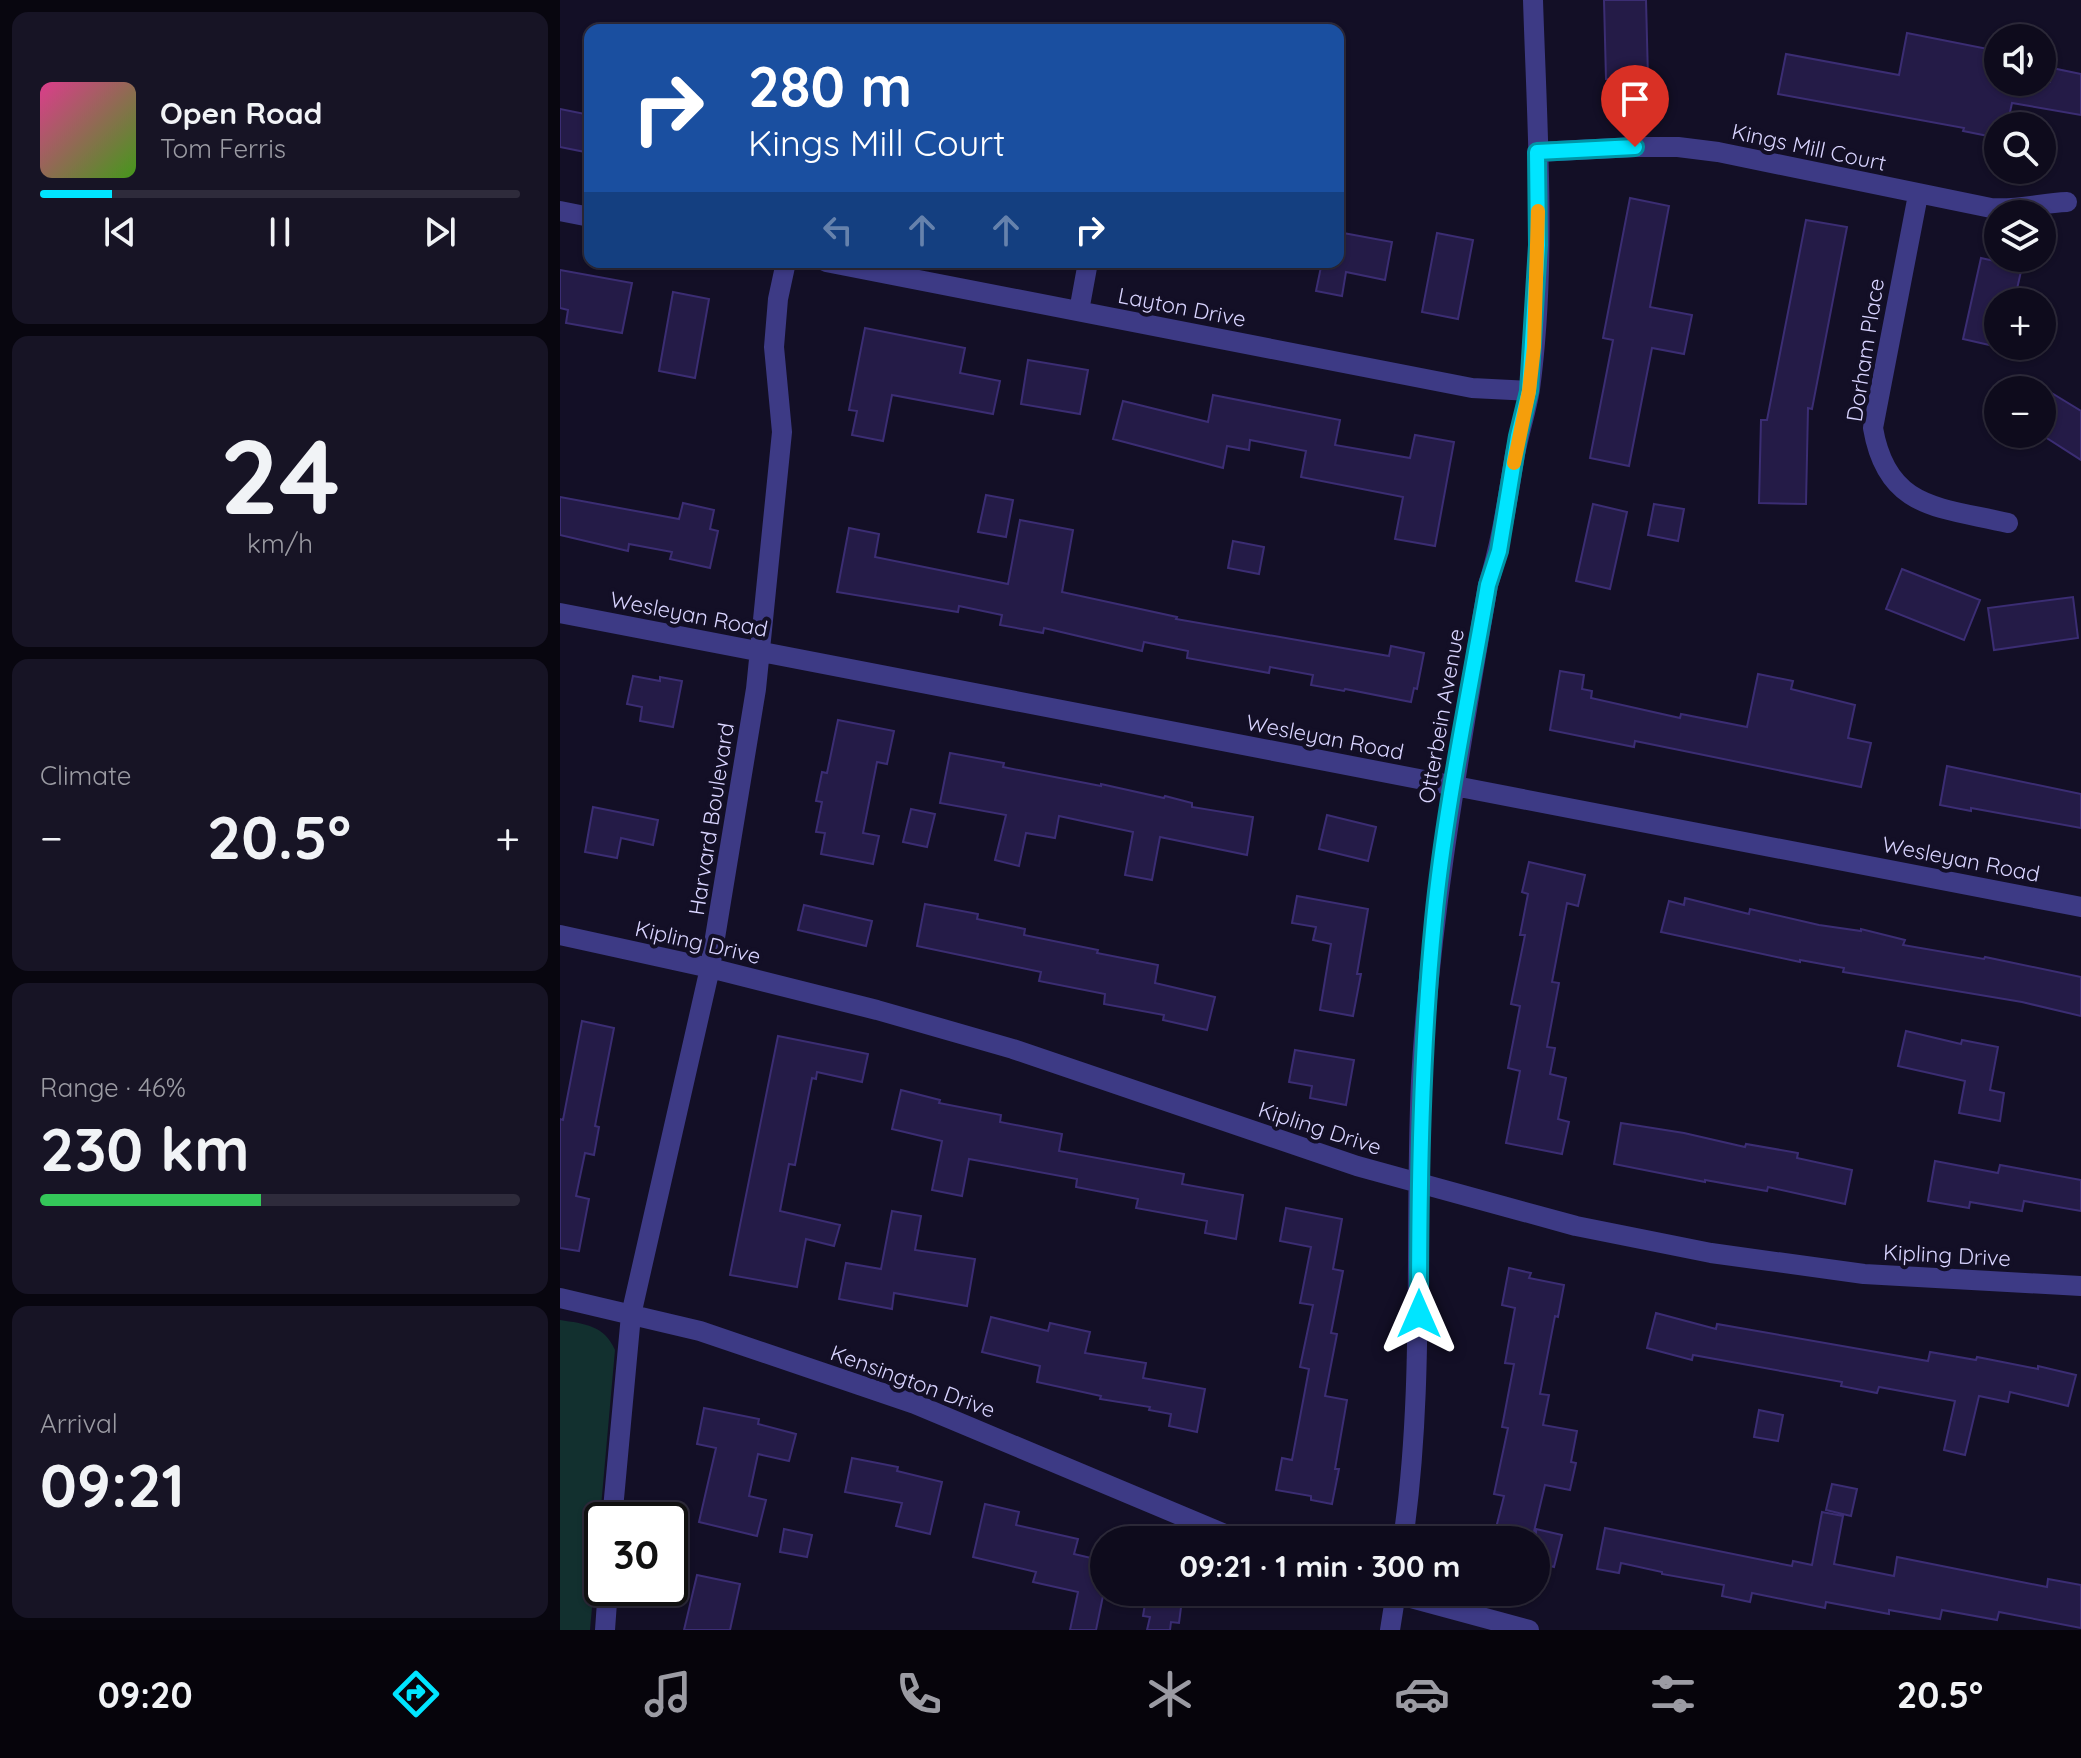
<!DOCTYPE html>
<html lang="en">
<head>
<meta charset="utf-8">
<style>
  :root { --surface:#0e0b1c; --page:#171425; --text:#f1f3f6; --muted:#9b9ba3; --line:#2e2b3b; --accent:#00e5ff }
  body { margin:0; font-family:Quicksand,sans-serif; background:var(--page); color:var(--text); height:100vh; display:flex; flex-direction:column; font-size:30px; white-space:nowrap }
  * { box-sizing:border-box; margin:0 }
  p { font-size:26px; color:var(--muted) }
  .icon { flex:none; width:44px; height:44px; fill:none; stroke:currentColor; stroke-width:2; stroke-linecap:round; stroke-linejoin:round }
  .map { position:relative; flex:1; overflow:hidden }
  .details { display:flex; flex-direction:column; gap:12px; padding:12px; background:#08060f; width:560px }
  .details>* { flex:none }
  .guide { position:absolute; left:24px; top:24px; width:760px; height:244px; border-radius:16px; box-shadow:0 2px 6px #0004,0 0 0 2px var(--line); background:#1a4fa0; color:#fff; overflow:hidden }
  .tools { position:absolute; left:1424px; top:24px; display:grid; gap:16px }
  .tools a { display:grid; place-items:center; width:72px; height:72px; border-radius:50%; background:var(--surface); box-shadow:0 2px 6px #0004,0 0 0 2px var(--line); font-size:40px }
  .speed { position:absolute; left:24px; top:1502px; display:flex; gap:16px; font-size:40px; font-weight:700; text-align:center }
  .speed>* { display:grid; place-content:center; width:104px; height:104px; border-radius:50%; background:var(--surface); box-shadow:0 2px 6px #0004,0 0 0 2px var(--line); line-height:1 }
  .speed .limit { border:4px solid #111; border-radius:12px; background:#fff; color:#111 }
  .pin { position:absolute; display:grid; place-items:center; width:68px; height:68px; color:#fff; margin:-82px -34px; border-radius:50% 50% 50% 0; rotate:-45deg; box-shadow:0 0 8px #0007 }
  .pin .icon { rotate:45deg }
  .me { position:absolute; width:88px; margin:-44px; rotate:0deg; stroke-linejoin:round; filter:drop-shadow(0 0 6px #0008) }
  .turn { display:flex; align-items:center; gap:28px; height:168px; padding:0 32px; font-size:36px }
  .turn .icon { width:104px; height:104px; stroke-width:2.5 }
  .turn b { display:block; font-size:56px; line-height:68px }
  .lanes { display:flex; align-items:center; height:76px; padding:0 32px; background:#0003; justify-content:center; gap:40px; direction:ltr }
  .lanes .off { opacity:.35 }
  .big { font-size:60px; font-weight:700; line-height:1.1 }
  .details .widget { flex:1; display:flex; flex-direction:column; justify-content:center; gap:12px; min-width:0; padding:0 28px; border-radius:16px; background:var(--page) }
  .details .dial { align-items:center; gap:0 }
  .dial b { font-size:104px; line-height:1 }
  .song { display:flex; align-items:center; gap:24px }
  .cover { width:96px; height:96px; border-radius:12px; background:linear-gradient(135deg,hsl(330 70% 55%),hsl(100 70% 35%)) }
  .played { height:8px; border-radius:4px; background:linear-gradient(90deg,var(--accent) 15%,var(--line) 15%) }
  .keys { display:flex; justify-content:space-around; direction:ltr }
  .heat { display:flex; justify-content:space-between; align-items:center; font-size:44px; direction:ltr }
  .charge { height:12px; border-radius:6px; background:linear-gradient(90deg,#34c759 46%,var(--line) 0) }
  .trip { position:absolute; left:530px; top:1526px; width:460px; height:80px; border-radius:40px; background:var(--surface); box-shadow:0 2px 6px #0004,0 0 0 2px var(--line); font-weight:700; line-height:80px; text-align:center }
  .tab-bar { display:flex; height:128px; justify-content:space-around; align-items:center; background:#06040b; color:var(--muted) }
  .tab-bar .icon { width:56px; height:56px }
  .tab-bar .selected { color:var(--accent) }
  .tab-bar b { font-size:36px; color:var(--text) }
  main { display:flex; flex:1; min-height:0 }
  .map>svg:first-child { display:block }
  .green { fill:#12302f }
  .building { fill:#241b47; stroke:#3b2d73; stroke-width:2 }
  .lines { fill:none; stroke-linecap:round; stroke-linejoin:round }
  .minor { stroke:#3d3a85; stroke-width:20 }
  .route-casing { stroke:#0095a6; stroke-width:20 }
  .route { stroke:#00e5ff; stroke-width:14 }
  .slow { stroke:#f59e0b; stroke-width:14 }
  .labels { text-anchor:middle; stroke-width:8; stroke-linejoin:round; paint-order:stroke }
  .street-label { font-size:22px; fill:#d9d4ff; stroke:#130f26 }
</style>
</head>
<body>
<main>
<section class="details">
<div class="widget">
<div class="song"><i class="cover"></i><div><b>Open Road</b><p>Tom Ferris</p></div></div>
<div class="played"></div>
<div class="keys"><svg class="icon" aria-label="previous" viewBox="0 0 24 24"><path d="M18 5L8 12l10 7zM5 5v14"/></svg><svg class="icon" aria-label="pause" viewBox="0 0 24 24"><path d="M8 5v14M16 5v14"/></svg><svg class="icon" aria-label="next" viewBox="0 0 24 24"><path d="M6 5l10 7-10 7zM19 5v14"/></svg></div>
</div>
<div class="widget dial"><b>24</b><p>km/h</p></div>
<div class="widget"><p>Climate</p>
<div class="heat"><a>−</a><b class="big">20.5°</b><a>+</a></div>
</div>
<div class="widget"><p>Range · 46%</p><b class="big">230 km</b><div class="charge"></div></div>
<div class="widget"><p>Arrival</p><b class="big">09:21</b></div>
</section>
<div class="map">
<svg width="1521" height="1630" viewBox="0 0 1521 1630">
  <rect width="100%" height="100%" fill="#130f26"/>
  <!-- green -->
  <path class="green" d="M0,1320C25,1324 44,1325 55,1350L30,1630H0Z"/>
  <!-- building -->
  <path class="building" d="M1044,0H1086L1088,78L1046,79Z
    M1347,33L1438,51V82H1490L1492,68L1521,74V115L1452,103L1447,126H1438V138L1403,131L1404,128L1218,94L1226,54L1339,75Z
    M0,109L30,115L25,152L0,147Z
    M1070,198L1109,206L1090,307L1132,315L1124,354L1092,348L1069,466L1030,458L1053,340L1043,338Z
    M1246,220L1287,227L1252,409L1248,408L1246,504L1199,503L1201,420H1207Z
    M778,232L832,242L825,280L786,272L782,296L756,291L762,262H778Z
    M877,233L913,240L898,319L862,312Z
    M1421,258L1462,267L1454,302H1438V347L1403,339Z
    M0,270L72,283L62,333L6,323L8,310L0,308Z
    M113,292L149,299L135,378L99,371Z
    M305,328L405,348L400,373L440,381L433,414L332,395L323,441L292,435L297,411L289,410Z
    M468,360L528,370L520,414L461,404Z
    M1490,392L1521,411V460L1482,435V404Z
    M653,395L780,420L775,445L850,458L855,435L894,442L875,546L835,539L843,497L741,477L746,451L690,440L689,450L667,446L663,468L553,439L563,401L648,422Z
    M426,495L453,500L446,537L418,532Z
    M0,497L119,519L123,503L154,510L150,529L158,531L150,568L110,559L112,552L69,544L68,551L0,535Z
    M1033,504L1067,512L1050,589L1016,581Z
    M1094,504L1124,509L1118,541L1088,535Z
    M460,520L513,530L502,592L617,617L616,619L829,656L831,646L864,653L857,689L854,688L851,702L785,689L784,691L751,685L753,675L710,667L709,673L627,658L628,651L584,642L582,651L484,628L483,633L440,625L442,615L399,606L398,612L277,592L289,528L319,534L315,557L448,584Z
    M673,541L704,547L699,574L668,568Z
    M1342,569L1420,600L1404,640L1326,609Z
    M1513,597L1518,638L1434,650L1428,608Z
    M1000,671L1024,675L1022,689L1032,691L1031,698L1120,718L1121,714L1187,727L1198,674L1233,681L1231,689L1295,705L1288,738L1311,743L1301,787L1075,741L1074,747L990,730Z
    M73,676L100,681V677L122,681L113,727L80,721L82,707L67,704Z
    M278,720L334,731L327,764L317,762L303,833L319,836L313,864L261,854L265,833L256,832L262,802L256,801L262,772L267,773Z
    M390,753L444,763L443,767L541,786V784L604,798L605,796L632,803V807L693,817L687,855L600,837L592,880L565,875L573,832L499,816L495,838L466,833L459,866L435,860L446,815L380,803Z
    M1387,766L1521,794V828L1411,808V811L1380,805Z
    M33,807L98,820L93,845L61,838L57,858L25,852Z
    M351,809L375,814L367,847L343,842Z
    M767,815L816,827L808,861L759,849Z
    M969,862L1025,875L1018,906L1007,903L992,982L999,983L987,1047L995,1048L990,1074L1006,1078L998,1119L1009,1122L1002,1154L946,1143L960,1071L948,1068L960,1006L951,1004L965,935H960L968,894L962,892Z
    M737,896L808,909L797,974H801L793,1016L760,1010L771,944L753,940L756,927L732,923Z
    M1125,898L1189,914L1190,909L1259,925L1301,931V929L1345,940L1343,945L1424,959L1425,957L1521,977V1016L1462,1002L1283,972L1284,968L1240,960V962L1101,932L1109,901L1124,905Z
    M365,904L418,914L417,919L465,929L464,935L538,950L537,953L598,965L595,983L655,997L647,1030L603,1020L604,1015L544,1004L545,994L479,981L481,972L357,946Z
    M244,905L312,921L306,946L238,930Z
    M22,1021L54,1028L35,1126L39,1127L34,1155L25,1153L16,1196L29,1199L19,1251L0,1248V1119L3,1120Z
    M1346,1031L1401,1044L1402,1040L1438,1047L1430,1090L1444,1093L1440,1121L1399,1113L1405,1081L1338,1066Z
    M218,1036L308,1054L302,1082L257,1072L256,1079L252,1078L235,1165L229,1164L220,1211L280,1225L274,1246L246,1239L237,1287L170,1275Z
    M735,1050L794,1060L786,1105L750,1098L752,1086L729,1082Z
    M341,1090L380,1100L379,1103L441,1115L440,1122L502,1134L499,1151L624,1174L622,1184L683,1195L676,1239L645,1233L647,1221L576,1208L578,1199L516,1187L517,1179L409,1159L402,1196L372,1190L382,1141L332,1129Z
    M1061,1123L1124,1133L1185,1147L1186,1144L1238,1153L1237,1158L1292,1170L1285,1204L1208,1187L1207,1191L1145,1180V1182L1054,1164Z
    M1375,1161L1438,1173L1440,1165L1521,1180V1211L1464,1201L1462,1211L1410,1202L1409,1208L1368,1201Z
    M726,1208L782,1219L773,1269L783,1271L771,1333L777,1334L765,1396L787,1400L775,1469H779L772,1504L751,1500V1496L716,1490L722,1458L732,1460L749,1369L740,1367L753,1305L740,1303L751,1247L720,1241Z
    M332,1211L361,1216L355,1250L415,1259L407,1306L334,1293L332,1309L279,1299L286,1263L321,1269Z
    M949,1268L971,1273L969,1278L1004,1285L998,1317L995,1316L980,1394L989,1395L983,1425L1017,1431L1011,1462L1016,1463L1010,1490L985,1485L972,1540H933L944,1496L934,1494L948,1428L942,1427L954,1364L945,1363L955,1308L942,1305Z
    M1096,1313L1156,1329L1157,1324L1368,1361L1370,1352L1416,1360L1417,1357L1478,1369V1366L1516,1375L1508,1406L1450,1392L1448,1402L1419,1396L1405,1455L1384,1450L1395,1401L1319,1387L1317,1393L1281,1386L1282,1382L1133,1355L1132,1360L1087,1348Z
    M431,1317L488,1331L490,1323L530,1332L525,1353L586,1363L583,1378L645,1389L637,1432L609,1426L611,1414L589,1410L590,1407L540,1399L541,1396L477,1382L480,1366L422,1352Z
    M144,1408L199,1419L198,1424L236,1434L229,1461L198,1454L189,1496L206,1500L197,1536L139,1522L156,1448L137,1444Z
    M1199,1410L1223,1415L1218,1441L1194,1437Z
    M292,1458L338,1467L337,1471L382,1482L370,1534L336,1526L342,1503L285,1492Z
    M1272,1484L1297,1489L1291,1516L1266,1510Z
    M425,1504L459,1512L456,1525L518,1539L514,1554L544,1561V1591L536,1630H510L518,1592L473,1582L476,1572L413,1557Z
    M1262,1512L1283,1516L1274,1564L1334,1576L1337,1557L1487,1587L1488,1579L1521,1585V1628L1439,1612L1437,1620L1382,1610L1380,1619L1329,1610V1614L1266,1602L1265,1608L1192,1593L1190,1602L1162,1596L1164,1585L1102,1574V1572L1061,1563L1059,1573L1037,1569L1045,1528L1232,1566L1233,1561L1252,1565Z
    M224,1529L252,1535L247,1557L220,1552Z
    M976,1529L1002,1535L994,1567L976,1562Z
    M137,1575L180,1584L170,1630H124Z
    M587,1592H623L619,1623L611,1622L610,1630H587L590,1617L583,1616Z"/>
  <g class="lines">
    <!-- minor -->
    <path class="minor" d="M977,152L1075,147H1118L1158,152L1431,208C1458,210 1481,203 1507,202
      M1358,195L1313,428C1327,510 1380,507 1448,523
      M0,211L30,217
      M266,262L912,388L969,391
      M519,311L528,262
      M0,613L1521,907
      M0,935L150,968L317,1010L453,1049L797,1166L1016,1226L1151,1253L1304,1274L1521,1286
      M0,1298L140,1331L355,1404L679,1540
      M52,1520L71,1315L150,968L196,689L222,432L214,347L218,299L226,262
      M843,1540C865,1388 854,1235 861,1081C870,914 900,750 928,585C941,544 947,502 954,460C958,436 966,413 970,389C987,262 977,127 973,0
      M829,1592L969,1630
      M45,1630L48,1588
      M830,1630L836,1592"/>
  </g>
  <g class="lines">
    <defs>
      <path id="route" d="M859,1314C859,1182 861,1052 874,920C885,808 909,696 928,585L939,551L958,436L969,391L978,245L977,152L1075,147"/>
    </defs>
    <!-- route casing -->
    <use href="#route" class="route-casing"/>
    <!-- route -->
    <use href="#route" class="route"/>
    <!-- slow -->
    <path class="slow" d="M954,463L969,391L974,347L978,211"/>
  </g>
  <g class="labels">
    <!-- street labels -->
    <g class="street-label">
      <text transform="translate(1249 147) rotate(12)" y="8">Kings Mill Court</text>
      <text transform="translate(622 307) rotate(11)" y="8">Layton Drive</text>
      <text transform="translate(1305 350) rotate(-81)" y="8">Dorham Place</text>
      <text transform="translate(129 614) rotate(11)" y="8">Wesleyan Road</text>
      <text transform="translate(881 716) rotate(-80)" y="8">Otterbein Avenue</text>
      <text transform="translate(765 737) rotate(11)" y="8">Wesleyan Road</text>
      <text transform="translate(151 819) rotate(-81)" y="8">Harvard Boulevard</text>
      <text transform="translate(1401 859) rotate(11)" y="8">Wesleyan Road</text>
      <text transform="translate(138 942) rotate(13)" y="8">Kipling Drive</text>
      <text transform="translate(760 1128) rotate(18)" y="8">Kipling Drive</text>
      <text transform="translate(1387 1255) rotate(3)" y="8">Kipling Drive</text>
      <text transform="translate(353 1381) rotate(20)" y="8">Kensington Drive</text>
    </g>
  </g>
</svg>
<div class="tools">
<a><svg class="icon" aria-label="sound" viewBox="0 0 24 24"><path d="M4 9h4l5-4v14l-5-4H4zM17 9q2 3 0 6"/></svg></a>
<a><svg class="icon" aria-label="search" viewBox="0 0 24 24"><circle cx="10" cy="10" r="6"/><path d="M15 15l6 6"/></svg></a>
<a><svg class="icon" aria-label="layers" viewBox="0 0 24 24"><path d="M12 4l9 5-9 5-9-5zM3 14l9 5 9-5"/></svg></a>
<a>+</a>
<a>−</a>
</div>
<div class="speed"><div class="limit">30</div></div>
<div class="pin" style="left:1075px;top:147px;background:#d93025"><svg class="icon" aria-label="arrive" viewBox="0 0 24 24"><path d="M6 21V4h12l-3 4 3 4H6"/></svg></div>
<svg class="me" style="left:859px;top:1314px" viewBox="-20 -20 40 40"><path d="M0-17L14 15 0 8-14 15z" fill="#00e5ff" stroke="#fff" stroke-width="4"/></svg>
<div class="trip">09:21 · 1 min · 300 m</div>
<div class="guide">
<div class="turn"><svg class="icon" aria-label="right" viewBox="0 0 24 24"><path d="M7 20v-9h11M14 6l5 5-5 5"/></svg><div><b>280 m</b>Kings Mill Court</div></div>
<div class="lanes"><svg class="icon off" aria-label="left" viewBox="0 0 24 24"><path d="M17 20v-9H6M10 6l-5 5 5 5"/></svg><svg class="icon off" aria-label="ahead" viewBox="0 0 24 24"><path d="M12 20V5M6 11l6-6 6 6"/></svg><svg class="icon off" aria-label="ahead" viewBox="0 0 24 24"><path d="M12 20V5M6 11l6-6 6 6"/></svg><svg class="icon" aria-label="right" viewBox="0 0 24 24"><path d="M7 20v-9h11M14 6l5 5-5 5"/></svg></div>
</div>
</div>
</main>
<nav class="tab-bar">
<b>09:20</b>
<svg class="icon selected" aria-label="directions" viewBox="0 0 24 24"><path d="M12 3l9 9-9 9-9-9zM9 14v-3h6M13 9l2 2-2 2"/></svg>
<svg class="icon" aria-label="music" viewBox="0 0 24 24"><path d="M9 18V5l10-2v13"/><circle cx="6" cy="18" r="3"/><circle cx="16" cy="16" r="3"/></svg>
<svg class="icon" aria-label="phone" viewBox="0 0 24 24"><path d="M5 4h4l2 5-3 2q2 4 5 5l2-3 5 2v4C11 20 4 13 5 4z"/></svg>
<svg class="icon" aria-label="climate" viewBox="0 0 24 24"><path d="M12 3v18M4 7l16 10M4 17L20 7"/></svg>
<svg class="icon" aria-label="car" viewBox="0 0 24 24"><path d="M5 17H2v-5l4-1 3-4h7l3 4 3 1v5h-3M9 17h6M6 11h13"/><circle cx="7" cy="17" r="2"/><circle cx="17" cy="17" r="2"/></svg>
<svg class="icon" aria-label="filters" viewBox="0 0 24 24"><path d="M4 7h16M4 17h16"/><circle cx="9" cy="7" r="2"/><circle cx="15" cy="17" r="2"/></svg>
<b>20.5°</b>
</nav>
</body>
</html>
